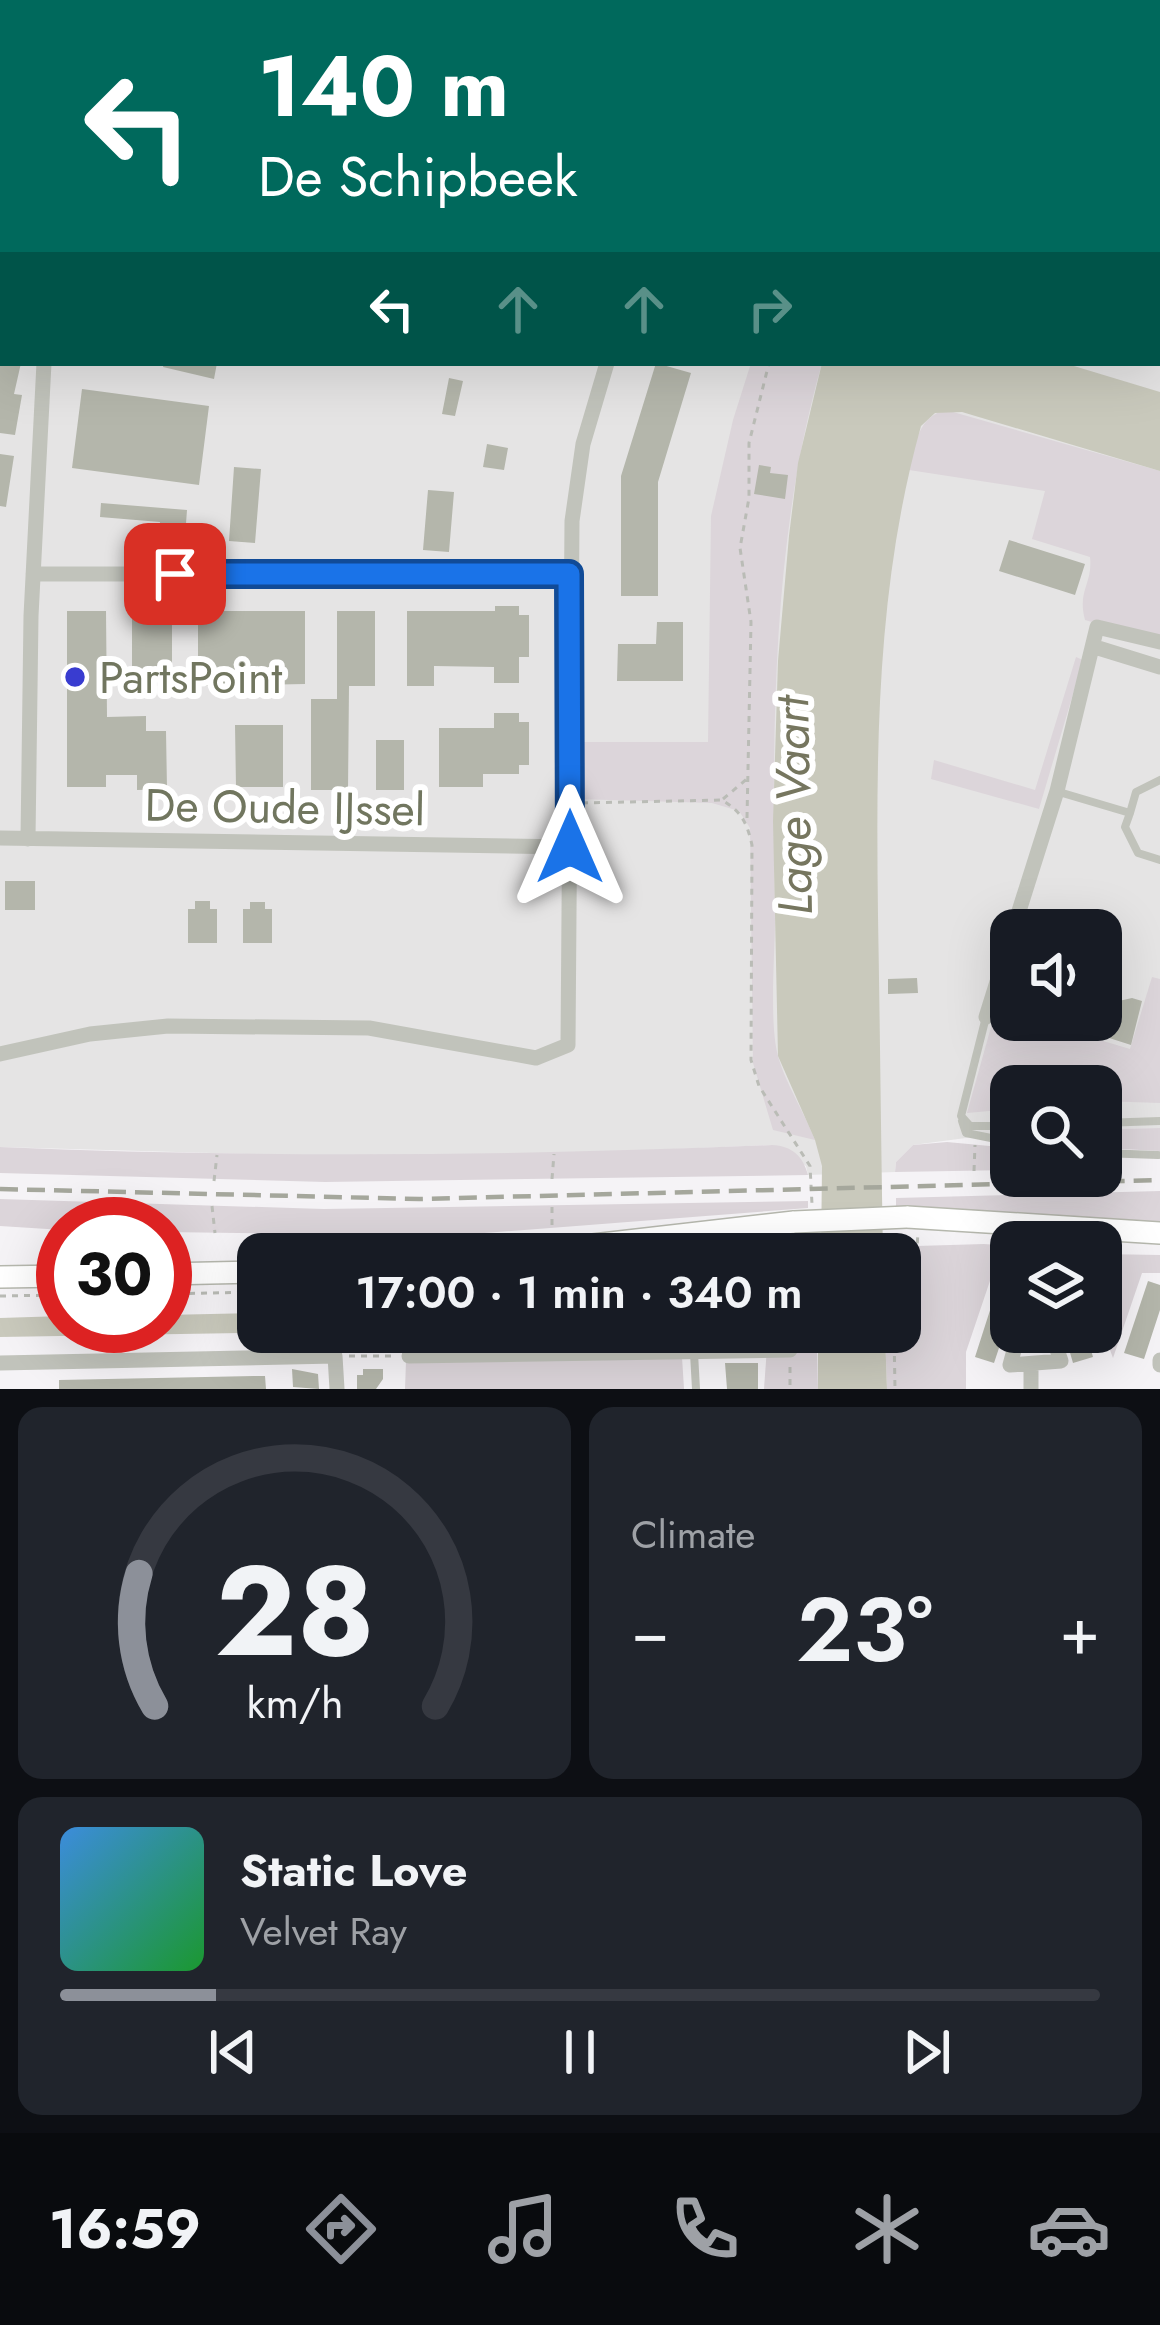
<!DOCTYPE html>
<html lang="en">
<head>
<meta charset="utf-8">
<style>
  :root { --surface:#171b24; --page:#20242c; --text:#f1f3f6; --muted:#9ea1a6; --line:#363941; --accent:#8c9099 }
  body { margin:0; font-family:Jost,sans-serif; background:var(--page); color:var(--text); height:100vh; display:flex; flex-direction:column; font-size:45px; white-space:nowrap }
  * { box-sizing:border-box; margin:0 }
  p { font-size:39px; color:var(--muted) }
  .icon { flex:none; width:66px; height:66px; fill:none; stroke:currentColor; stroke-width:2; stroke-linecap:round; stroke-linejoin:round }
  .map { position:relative; height:1389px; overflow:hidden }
  .drawer { display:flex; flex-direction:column; gap:18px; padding:18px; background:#0d0f14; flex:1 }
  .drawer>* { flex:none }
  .banner { position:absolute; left:0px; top:0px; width:1161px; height:366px; box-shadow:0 12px 48px #0002; background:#00695c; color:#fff; overflow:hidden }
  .tools { position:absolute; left:990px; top:909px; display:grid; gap:24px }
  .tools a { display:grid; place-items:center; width:132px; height:132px; border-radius:24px; background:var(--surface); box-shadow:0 12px 48px #0002; font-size:60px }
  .speed { position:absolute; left:36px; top:1197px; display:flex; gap:24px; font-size:60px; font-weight:700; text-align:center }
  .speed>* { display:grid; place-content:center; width:156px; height:156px; border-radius:50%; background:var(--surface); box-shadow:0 12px 48px #0002; line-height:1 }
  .speed .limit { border:18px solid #d22; background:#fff; color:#111 }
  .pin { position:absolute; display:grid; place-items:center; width:102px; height:102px; color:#fff; margin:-51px; border-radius:24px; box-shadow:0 6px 18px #0006 }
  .me { position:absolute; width:132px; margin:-66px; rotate:0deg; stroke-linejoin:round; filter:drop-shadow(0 0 9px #0008) }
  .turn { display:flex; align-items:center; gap:42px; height:252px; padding:0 60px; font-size:54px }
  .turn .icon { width:156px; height:156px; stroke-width:2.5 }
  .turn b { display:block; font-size:84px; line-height:102px }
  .lanes { display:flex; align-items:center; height:114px; padding:0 60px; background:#0003; justify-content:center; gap:60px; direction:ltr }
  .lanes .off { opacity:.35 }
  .big { font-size:90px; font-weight:600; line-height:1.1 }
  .drawer .widget { flex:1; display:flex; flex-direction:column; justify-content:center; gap:18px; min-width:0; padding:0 42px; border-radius:24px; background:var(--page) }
  .drawer .dial { align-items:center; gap:0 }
  .dial svg { height:312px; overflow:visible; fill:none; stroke:var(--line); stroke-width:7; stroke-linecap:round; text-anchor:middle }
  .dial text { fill:var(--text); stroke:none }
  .song { display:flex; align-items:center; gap:36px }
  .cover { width:144px; height:144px; border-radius:18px; background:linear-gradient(135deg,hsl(210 70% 55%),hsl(130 70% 35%)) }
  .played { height:12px; border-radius:6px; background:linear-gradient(90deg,var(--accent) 15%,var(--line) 15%) }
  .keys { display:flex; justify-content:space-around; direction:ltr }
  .heat { display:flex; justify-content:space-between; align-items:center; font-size:66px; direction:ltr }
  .drawer .tiles { flex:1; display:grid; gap:18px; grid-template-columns:1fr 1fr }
  .widget:last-child { grid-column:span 2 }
  .trip { position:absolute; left:237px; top:1233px; width:684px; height:120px; border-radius:24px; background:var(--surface); box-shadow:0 12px 48px #0002; font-weight:600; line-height:120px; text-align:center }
  .tab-bar { display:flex; height:192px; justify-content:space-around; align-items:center; background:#090b0e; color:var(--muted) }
  .tab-bar .icon { width:84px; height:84px }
  .tab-bar .selected { color:var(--accent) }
  .tab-bar b { font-size:54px; color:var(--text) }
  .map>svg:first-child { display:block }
  .built { fill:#e5e4e4; fill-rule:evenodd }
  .green { fill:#dcd5da }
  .water { fill:#c9c9bc }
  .building { fill:#b4b6ab }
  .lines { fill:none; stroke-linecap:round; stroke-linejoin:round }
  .secondary-casing { stroke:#b6b8ae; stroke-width:24 }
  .path { stroke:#babcb6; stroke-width:3; stroke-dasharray:6 6; stroke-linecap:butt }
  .lane { stroke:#c1c3bb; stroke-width:8 }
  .street { stroke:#c1c3bb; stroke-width:15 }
  .secondary { stroke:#fff; stroke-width:21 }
  .rail { stroke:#a5a79c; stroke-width:4.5; stroke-dasharray:18 9; stroke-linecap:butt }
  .secondary-bridge-casing { stroke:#b6b8ae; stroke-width:24; stroke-linecap:butt }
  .secondary-bridge { stroke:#fff; stroke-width:21 }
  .route-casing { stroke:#114b97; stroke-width:30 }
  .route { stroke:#1a73e8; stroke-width:21 }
  .poi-dot { fill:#393cd0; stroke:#fff; stroke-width:4.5 }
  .labels { text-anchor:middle; stroke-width:12; stroke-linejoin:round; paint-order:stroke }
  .poi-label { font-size:45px; fill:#71765f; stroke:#fff; text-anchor:start }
  .street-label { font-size:45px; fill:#71765f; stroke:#fff }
  .water-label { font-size:48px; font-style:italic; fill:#76765f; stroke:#fff }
</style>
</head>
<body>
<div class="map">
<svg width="1160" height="1389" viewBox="0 0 1160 1389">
  <rect width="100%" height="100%" fill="#f5f3f6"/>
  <!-- built -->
  <path class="built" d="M0,0H1160V1128L1101,1129V1086H1011V1132L913,1145L896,1162L895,1172L808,1175L806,1166L772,1145L554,1154L323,1156L0,1147ZM3,3H1158V363H3ZM1011,930H1101V1020H1011Z"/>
  <!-- green -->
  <path class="green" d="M751,363H822C771,541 772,735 775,919C775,956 769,1022 778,1056C785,1082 805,1114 815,1140L773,1130L753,1063L750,828L739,811L712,803L576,799L575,742H708L711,516L733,420Z
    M946,410L1160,471V642L1085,620C1077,590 1093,584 1090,557L1032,539L1045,491L909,470C916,444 917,417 946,410Z
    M1076,657L1083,660L1039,809L931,779L934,760L1035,790Z
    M1152,977L1160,979V1103L1101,1101V1086H1011V1109L967,1113L996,1009L1011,1014V1020H1033L1130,1049Z
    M1160,1128V1151L1101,1148V1129Z
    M947,1142L1011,1148V1170L895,1172L896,1162L913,1145Z
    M772,1145C792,1146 803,1156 808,1175L325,1182L0,1173V1147C258,1158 514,1156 772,1145Z
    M1160,1191V1225L896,1208V1198Z
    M0,1199L324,1209L808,1201V1208L446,1236L165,1232V1224H63V1230L0,1226Z
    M984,1244L1011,1246V1269H994L966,1352V1389H887L885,1332H900V1254H883V1247Z
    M1101,1254L1160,1255V1273H1142L1113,1358L1101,1326Z
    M767,1347L817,1350L818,1389H764Z
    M682,1357L684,1389H405L406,1361Z"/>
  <!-- water -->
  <path class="water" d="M822,363H1064L1160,392V471L962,412L935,413L921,426C876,587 876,750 878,916C880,1029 881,1141 883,1254H821L822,1166L815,1140L778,1056L773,821L778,661L789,536L798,463Z
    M258,1313V1332H301L0,1337V1318L63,1316V1326H165V1315Z
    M818,1332H885L887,1389H818Z"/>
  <!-- building -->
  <path class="building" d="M0,363H21L14,394L22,395L15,435L0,433Z
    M164,363H217L214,379L163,367Z
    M656,363L691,373L658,482V596H621V476Z
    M449,378L463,381L455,416L442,414Z
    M82,389L209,406L199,485L72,468Z
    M487,444L508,448L504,470L483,467Z
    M0,454L14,456L6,507L0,506Z
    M759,465L771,467L770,473L788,475L785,499L754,494Z
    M234,467L261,469L255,543L229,541Z
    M428,490L454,492L449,552L423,550Z
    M101,503L187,510L185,537L158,535L160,522L100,517Z
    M1009,540L1085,564L1075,595L999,571Z
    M495,606H519V615H529V657H519V683H494V667L434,666V686H407V611H495Z
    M67,611H106L107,717L146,716V731H166L167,789L137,790V775H106V787H67Z
    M132,611H172V686H132Z
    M198,611H305V684L198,686Z
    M337,611H375V686H349L348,790H311V699H337Z
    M657,622H683V681H617L618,644H656Z
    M494,713H519V722H529V765H519V774H483V787H439V728H494Z
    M235,725H283V787H236Z
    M376,740H404V790H376Z
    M5,881H35V910H5Z
    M195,901H210V909H217V943H188V909H195Z
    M250,902H265V909H272V943H243V909H250Z
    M917,978L918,993L888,994V979Z
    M1101,984L1114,988L1110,1003L1132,998L1142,1001L1131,1045L1106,1037L1108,1028L1101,1026Z
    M1009,1251L1011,1312L994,1363L975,1357Z
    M1148,1281L1160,1285V1310L1144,1359L1124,1353Z
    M1064,1332H1086L1093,1357L1073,1363Z
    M725,1363H758V1389H727Z
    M292,1369L318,1374L319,1389L293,1387Z
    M363,1369H383V1379L376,1389H357V1375H363Z
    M254,1376H265L266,1389H59V1380Z"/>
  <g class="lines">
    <defs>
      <path id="secondary" d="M907,1217L1160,1233
        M434,1254L515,1245L561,1246
        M548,1254L567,1248L794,1222
        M165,1274L258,1272
        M0,1277L63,1276"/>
    </defs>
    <!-- secondary casing -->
    <use href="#secondary" class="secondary-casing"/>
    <!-- path -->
    <path class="path" d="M0,99L3,100
      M723,799L748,778
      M582,803L722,800C742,812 747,823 752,845L751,1060L759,1086L810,1166L812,1204
      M747,818L751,622L740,548L749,498V443L769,363
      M974,1171L975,1145
      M552,1179L554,1154
      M214,1181L217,1155
      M212,1206L215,1233
      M552,1207V1227
      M783,1242L784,1254
      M809,1254L812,1238
      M900,1270L916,1261L918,1233
      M165,1294L258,1292
      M0,1296L63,1295
      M894,1332L895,1389
      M349,1356H393
      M790,1367V1389"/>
    <!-- lane -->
    <path class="lane" d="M1079,3L1080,0
      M1059,792L1130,813L1136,792L1160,780
      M1130,813L1125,827L1138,853L1160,860
      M986,1017L961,1116L970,1126H1011
      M962,1121L966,1133L1011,1142
      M1101,1123L1160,1121
      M1101,1153L1158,1155
      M694,1353L696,1389"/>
    <!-- street -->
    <path class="street" d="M151,3L152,0
      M715,3L716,0
      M33,574H569
      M1095,647L1160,667
      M0,838L570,847
      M28,839L31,616L44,363
      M1013,930L1057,791L1097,627L1160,642
      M986,1017L1011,937
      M0,1054L90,1034L168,1026L369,1028L536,1058L568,1045L572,521L583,444L607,363
      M450,1332V1355
      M1019,1332L1010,1365L1061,1361L1051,1332
      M409,1356L790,1350
      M1160,1360V1365
      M0,1363L335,1356L337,1389
      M1031,1364V1389"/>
    <!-- secondary -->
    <use href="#secondary" class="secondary"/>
    <!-- rail -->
    <path class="rail" d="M0,1189L419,1199L1160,1180"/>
    <defs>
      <path id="secondary-bridge" d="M794,1222L907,1217"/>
    </defs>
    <!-- secondary-bridge casing -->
    <use href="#secondary-bridge" class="secondary-bridge-casing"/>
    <!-- secondary-bridge -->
    <use href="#secondary-bridge" class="secondary-bridge"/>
  </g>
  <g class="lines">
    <defs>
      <path id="route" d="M175,574H569L570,847"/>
    </defs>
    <!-- route casing -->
    <use href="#route" class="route-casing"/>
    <!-- route -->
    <use href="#route" class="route"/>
  </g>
  <!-- markers -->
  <circle class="poi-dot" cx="75" cy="677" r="12"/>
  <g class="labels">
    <!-- poi labels -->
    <g class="poi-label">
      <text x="99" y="693">PartsPoint</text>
    </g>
    <!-- street labels -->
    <g class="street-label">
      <text transform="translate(285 807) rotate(1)" y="16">De Oude IJssel</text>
    </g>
    <!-- water labels -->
    <g class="water-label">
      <text transform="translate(793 806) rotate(-91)" y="17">Lage Vaart</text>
    </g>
  </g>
</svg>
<div class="tools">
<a><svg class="icon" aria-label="sound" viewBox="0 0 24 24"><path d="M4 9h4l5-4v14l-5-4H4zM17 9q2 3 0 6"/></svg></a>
<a><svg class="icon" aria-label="search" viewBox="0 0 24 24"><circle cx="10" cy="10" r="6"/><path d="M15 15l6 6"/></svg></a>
<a><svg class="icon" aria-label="layers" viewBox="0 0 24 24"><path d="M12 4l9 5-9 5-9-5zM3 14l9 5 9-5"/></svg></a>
</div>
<div class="speed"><div class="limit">30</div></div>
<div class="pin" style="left:175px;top:574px;background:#d93025"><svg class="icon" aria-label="arrive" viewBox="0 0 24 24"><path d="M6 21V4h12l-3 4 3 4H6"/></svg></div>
<svg class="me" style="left:570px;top:847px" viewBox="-20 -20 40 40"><path d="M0-17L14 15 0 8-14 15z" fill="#1a73e8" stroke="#fff" stroke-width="4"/></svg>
<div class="trip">17:00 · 1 min · 340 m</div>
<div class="banner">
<div class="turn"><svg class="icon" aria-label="left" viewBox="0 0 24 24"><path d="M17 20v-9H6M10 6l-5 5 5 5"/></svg><div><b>140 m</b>De Schipbeek</div></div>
<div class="lanes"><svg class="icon" aria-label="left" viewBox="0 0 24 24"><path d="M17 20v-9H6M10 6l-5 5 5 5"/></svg><svg class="icon off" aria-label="ahead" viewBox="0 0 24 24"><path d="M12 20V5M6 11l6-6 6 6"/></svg><svg class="icon off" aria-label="ahead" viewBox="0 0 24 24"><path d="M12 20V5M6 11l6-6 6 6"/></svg><svg class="icon off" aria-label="right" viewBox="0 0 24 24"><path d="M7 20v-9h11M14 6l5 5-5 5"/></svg></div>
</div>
</div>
<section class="drawer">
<div class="tiles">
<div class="widget dial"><svg viewBox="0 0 100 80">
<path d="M14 69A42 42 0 1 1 86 69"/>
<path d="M14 69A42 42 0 0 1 10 35" stroke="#8c9099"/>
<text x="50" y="56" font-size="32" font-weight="700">28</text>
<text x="50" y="72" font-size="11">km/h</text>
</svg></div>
<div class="widget"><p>Climate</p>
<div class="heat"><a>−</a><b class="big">23°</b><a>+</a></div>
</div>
<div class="widget">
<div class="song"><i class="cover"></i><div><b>Static Love</b><p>Velvet Ray</p></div></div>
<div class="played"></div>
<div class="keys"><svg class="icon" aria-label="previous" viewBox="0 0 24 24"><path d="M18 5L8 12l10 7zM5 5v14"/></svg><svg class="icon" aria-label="pause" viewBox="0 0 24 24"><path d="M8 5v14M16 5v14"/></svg><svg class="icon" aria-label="next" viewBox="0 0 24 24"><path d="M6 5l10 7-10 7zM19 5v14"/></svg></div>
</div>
</div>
</section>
<nav class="tab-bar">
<b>16:59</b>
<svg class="icon selected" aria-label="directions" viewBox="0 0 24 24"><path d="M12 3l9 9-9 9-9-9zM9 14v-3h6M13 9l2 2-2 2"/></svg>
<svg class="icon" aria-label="music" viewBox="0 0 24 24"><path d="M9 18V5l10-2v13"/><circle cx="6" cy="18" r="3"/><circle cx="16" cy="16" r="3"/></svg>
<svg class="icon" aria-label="phone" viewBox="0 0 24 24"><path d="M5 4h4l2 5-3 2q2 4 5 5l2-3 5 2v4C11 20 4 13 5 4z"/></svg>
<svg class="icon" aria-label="climate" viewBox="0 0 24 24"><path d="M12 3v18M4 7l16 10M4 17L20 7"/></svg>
<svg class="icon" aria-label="car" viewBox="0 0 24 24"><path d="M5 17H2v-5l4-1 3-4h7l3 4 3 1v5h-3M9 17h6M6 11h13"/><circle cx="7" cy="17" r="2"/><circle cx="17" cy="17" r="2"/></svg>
</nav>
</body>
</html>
